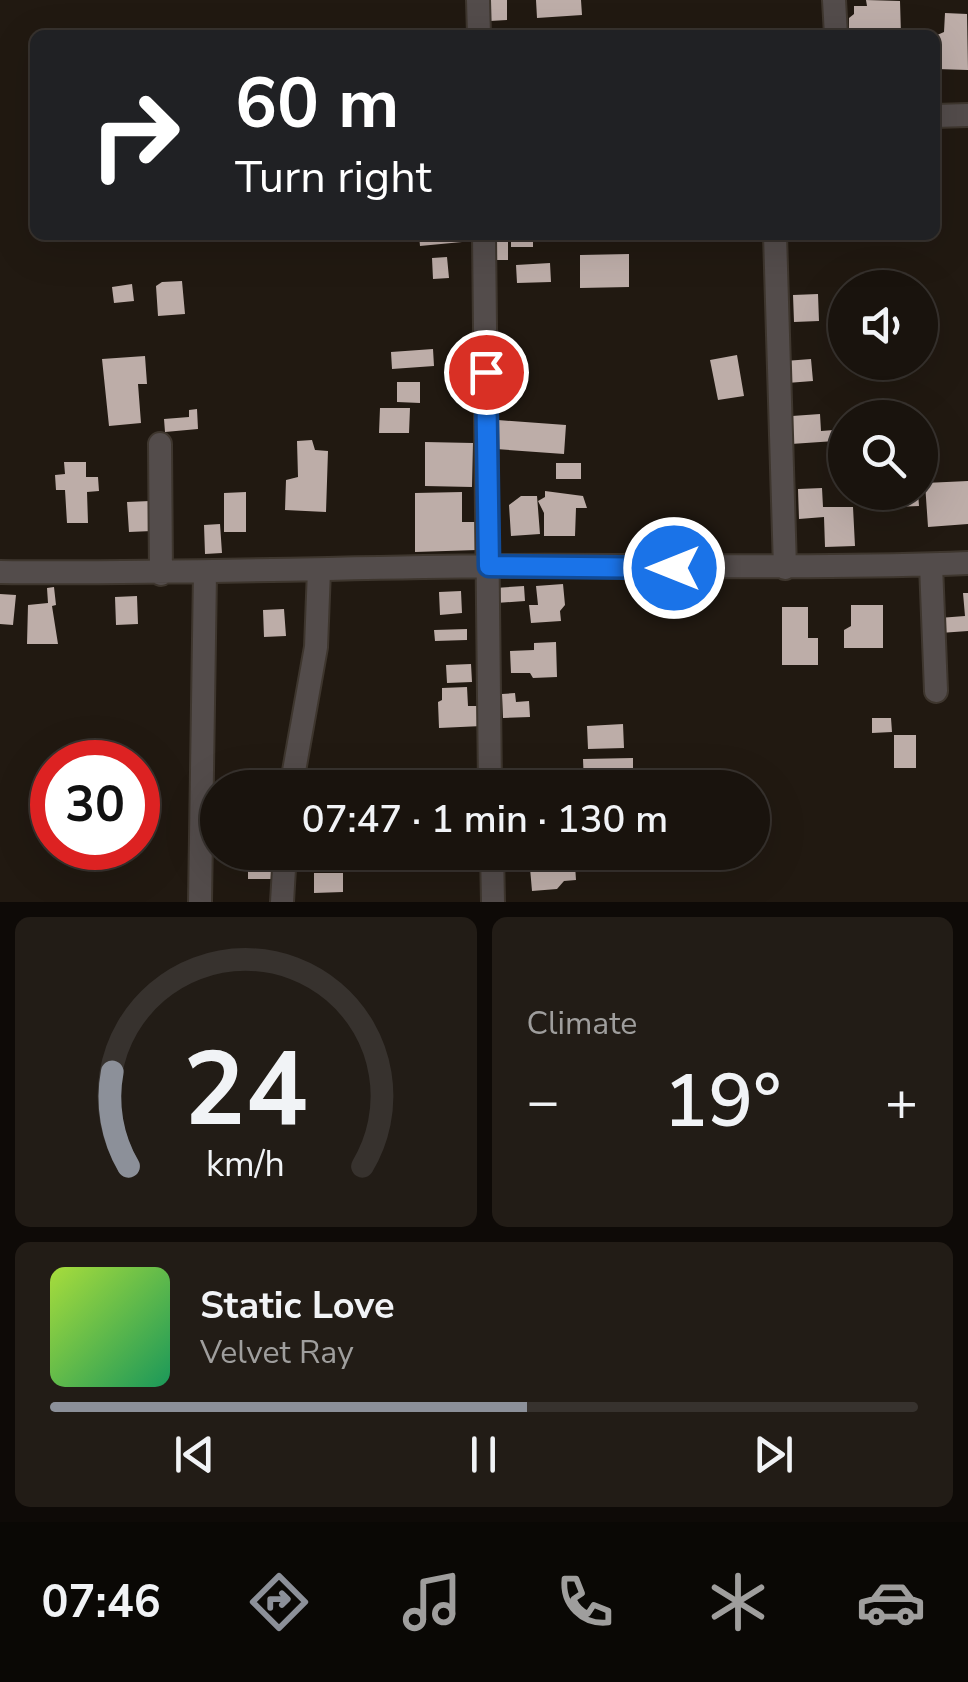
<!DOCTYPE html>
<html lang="en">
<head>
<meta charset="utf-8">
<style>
  :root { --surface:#19130d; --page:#221c16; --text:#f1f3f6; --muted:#9f9e9d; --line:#37322e; --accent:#8c9099 }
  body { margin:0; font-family:"Nunito Sans",sans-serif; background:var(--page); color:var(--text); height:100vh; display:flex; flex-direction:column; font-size:38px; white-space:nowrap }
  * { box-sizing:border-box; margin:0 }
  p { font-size:32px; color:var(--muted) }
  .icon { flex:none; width:55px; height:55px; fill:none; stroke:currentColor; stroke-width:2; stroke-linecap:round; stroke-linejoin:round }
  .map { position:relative; height:902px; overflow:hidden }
  .side { display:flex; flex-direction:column; gap:15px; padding:15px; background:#0e0a07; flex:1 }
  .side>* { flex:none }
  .hud { position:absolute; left:30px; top:30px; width:910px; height:210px; border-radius:15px; box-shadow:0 10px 40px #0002,0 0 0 2px var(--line); background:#202124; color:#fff; overflow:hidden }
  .buttons { position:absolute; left:828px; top:270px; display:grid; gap:20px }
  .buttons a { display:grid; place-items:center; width:110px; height:110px; border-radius:50%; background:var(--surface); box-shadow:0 10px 40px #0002,0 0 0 2px var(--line); font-size:50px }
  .speed { position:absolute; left:30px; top:740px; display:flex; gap:20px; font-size:50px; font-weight:700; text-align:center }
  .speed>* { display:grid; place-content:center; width:130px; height:130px; border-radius:50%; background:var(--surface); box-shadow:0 10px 40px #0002,0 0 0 2px var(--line); line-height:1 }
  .speed .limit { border:15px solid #d22; background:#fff; color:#111 }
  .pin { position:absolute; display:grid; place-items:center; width:85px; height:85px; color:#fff; margin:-42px; border:5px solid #fff; border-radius:50%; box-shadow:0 2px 10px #0007 }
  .me { position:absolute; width:110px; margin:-55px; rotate:270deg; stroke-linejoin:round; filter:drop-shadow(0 0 8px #0008) }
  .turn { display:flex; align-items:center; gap:35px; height:210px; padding:0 40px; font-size:45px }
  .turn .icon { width:130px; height:130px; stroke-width:2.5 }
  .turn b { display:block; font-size:70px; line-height:85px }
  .big { font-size:75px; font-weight:600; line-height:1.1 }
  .side .card { flex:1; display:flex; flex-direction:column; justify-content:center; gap:15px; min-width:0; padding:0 35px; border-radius:15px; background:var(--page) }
  .side .dial { align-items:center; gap:0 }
  .dial svg { height:260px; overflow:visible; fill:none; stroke:var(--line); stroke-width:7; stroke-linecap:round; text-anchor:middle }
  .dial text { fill:var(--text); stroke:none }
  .song { display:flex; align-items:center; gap:30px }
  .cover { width:120px; height:120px; border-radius:15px; background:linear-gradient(135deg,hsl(80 70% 55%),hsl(150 70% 35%)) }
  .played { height:10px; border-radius:5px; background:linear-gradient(90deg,var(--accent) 55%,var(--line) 55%) }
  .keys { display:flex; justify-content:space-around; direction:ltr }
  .heat { display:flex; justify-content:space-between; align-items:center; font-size:55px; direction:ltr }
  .side .tiles { flex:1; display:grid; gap:15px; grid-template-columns:1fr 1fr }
  .card:last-child { grid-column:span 2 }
  .trip { position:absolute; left:200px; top:770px; width:570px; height:100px; border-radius:50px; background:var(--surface); box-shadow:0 10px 40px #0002,0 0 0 2px var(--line); font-weight:600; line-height:100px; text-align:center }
  .tab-bar { display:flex; height:160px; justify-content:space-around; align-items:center; background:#0a0805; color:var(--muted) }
  .tab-bar .icon { width:70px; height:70px }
  .tab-bar .current { color:var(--accent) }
  .tab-bar b { font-size:45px; color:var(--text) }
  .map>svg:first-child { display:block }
  .building { fill:#bdada8 }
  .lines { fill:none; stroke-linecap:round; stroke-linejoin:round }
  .street-casing { stroke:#3e362e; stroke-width:26 }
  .street { stroke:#534c4b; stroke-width:22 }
  .route-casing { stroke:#114b97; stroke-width:25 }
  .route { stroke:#1a73e8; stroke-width:18 }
</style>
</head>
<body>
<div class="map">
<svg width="968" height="902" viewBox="0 0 968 902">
  <rect width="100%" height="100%" fill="#211911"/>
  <!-- building -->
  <path class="building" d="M489,0H507V20L490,21Z
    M536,0H581L582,15L537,18Z
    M866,0L900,1L901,35L849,31V18L854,14V6H867Z
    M945,13L967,14L968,70L937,69L935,36L944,32Z
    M419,235H461L462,242L420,246Z
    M492,235H508V260H492Z
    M511,235H533V247H511Z
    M629,254V287L580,288V255Z
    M447,257L449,278L433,279L432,258Z
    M550,263L551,282L517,283L516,265Z
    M182,281L185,314L158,316L156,286L162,282Z
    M132,284L134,301L114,303L112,287Z
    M818,294L819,321L794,322L793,295Z
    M433,349L434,366L392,369L391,352Z
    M737,355L744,396L718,400L710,360Z
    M145,356L147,384H138L141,423L109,426L102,359Z
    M811,359L813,381L787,383L785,361Z
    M397,382H420V403L397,402Z
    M380,408H410L409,433H379Z
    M197,409L198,429L165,432L164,419L189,417V410Z
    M820,414L821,431L834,430L835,441L791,444L790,420L792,416Z
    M498,420L566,425L564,454L496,449Z
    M312,440L315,450L328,451L326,512L285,510L286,480L298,477L297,441Z
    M425,442L473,443L472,487L425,486Z
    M64,462H86V477H98L99,491L87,492L88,523H67L65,490H56L55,475L65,474Z
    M556,463H581V479H556Z
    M968,481V524L928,527L925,483Z
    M822,488L823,507H853L855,546L825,547L824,517L799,519L798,489Z
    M545,491L583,496L587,508H576L575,536H544V513L538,501L545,497Z
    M246,492V532H224V493Z
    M462,492V522H476L477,550L415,552V493Z
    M893,492H918L919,506L894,507Z
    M521,496H537L540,534L511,536L509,505Z
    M150,501L152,531L129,532L127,502Z
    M220,524L222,553L205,554L204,525Z
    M563,584L565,605L560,611L561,621L531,623L529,605H538L536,586Z
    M524,586L525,601L496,603L495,588Z
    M54,587L56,605L52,606L58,644H27L28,605L48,603L47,588Z
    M461,591L462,613L440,615L439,592Z
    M963,593H968V631L940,633L939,618L965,616Z
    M0,594L16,595L13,625L0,624Z
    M137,596L138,624L116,625L115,597Z
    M851,605H883V648H844V630L851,626Z
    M782,607H808V638H818V665H782Z
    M284,609L286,636L264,637L263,610Z
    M467,629V640L435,641L434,630Z
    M556,642L557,677L533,678L530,673H511L510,651L534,650V643Z
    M471,664L472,682L447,683L446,665Z
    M467,687L468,706H481L482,726L439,728L438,702L442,700V688Z
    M515,693L516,702L529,701L530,717L503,718L502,694Z
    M872,718H891L892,732L872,733Z
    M623,724L624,748L588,749L587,726Z
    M894,735H916V768H894Z
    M633,758V783L584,784L583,759Z
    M248,864H278V879H248Z
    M575,865L576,880L564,881L557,889L532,891L530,868Z
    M314,873H343V892L314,893Z"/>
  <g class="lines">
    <defs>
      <path id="street" d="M478,0L479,35
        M834,0L836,35
        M935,116L968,115
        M484,235L490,788
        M775,235L785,568
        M160,444L161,574
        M931,565L936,691
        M0,572C164,574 328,568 492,566C650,565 809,569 968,563
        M291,788L316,647L319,570
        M492,852L493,902
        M200,902L205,573
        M282,902L285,852"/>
    </defs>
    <!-- street casing -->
    <use href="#street" class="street-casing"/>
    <!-- street -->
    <use href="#street" class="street"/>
  </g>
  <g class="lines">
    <defs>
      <path id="route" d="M486,372L489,566L674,568"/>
    </defs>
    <!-- route casing -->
    <use href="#route" class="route-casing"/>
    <!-- route -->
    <use href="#route" class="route"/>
  </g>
</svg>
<div class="buttons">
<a><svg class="icon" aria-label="sound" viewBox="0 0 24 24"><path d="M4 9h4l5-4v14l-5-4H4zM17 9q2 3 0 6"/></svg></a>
<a><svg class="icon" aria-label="search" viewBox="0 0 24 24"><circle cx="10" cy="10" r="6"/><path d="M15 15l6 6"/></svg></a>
</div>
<div class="speed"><div class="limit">30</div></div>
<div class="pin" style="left:486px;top:372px;background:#d93025"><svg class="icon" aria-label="arrive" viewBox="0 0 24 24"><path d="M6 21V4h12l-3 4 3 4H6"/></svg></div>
<svg class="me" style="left:674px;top:568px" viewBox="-20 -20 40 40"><circle r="17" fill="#1a73e8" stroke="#fff" stroke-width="3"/><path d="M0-11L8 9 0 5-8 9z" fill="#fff"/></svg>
<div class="trip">07:47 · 1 min · 130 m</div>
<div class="hud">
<div class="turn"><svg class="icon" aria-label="right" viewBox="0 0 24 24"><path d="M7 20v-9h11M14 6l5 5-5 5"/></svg><div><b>60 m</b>Turn right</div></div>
</div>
</div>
<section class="side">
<div class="tiles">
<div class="card dial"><svg viewBox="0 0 100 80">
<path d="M14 69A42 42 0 1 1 86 69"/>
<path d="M14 69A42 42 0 0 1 9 40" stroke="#8c9099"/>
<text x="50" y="56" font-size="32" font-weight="700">24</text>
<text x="50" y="72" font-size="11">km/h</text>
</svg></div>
<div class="card"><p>Climate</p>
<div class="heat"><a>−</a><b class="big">19°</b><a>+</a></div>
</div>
<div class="card">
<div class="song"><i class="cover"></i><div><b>Static Love</b><p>Velvet Ray</p></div></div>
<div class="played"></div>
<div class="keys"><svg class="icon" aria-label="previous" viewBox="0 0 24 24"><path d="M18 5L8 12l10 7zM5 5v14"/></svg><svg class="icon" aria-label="pause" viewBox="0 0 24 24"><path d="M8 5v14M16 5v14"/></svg><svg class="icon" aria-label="next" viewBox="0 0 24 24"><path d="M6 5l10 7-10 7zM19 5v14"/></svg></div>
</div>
</div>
</section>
<nav class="tab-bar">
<b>07:46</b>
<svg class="icon current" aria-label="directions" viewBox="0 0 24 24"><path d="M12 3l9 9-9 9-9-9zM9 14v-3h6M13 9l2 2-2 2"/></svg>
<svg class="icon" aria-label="music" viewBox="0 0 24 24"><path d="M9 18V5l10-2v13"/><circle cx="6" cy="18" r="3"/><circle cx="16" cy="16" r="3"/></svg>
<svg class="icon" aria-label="phone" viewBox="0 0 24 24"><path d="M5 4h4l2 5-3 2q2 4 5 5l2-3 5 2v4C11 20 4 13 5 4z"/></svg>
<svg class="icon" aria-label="climate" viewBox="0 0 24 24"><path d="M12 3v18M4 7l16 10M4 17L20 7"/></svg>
<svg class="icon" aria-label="car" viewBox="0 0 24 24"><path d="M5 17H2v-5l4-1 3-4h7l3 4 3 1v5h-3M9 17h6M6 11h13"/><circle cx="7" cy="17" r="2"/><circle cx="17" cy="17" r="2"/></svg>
</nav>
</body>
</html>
